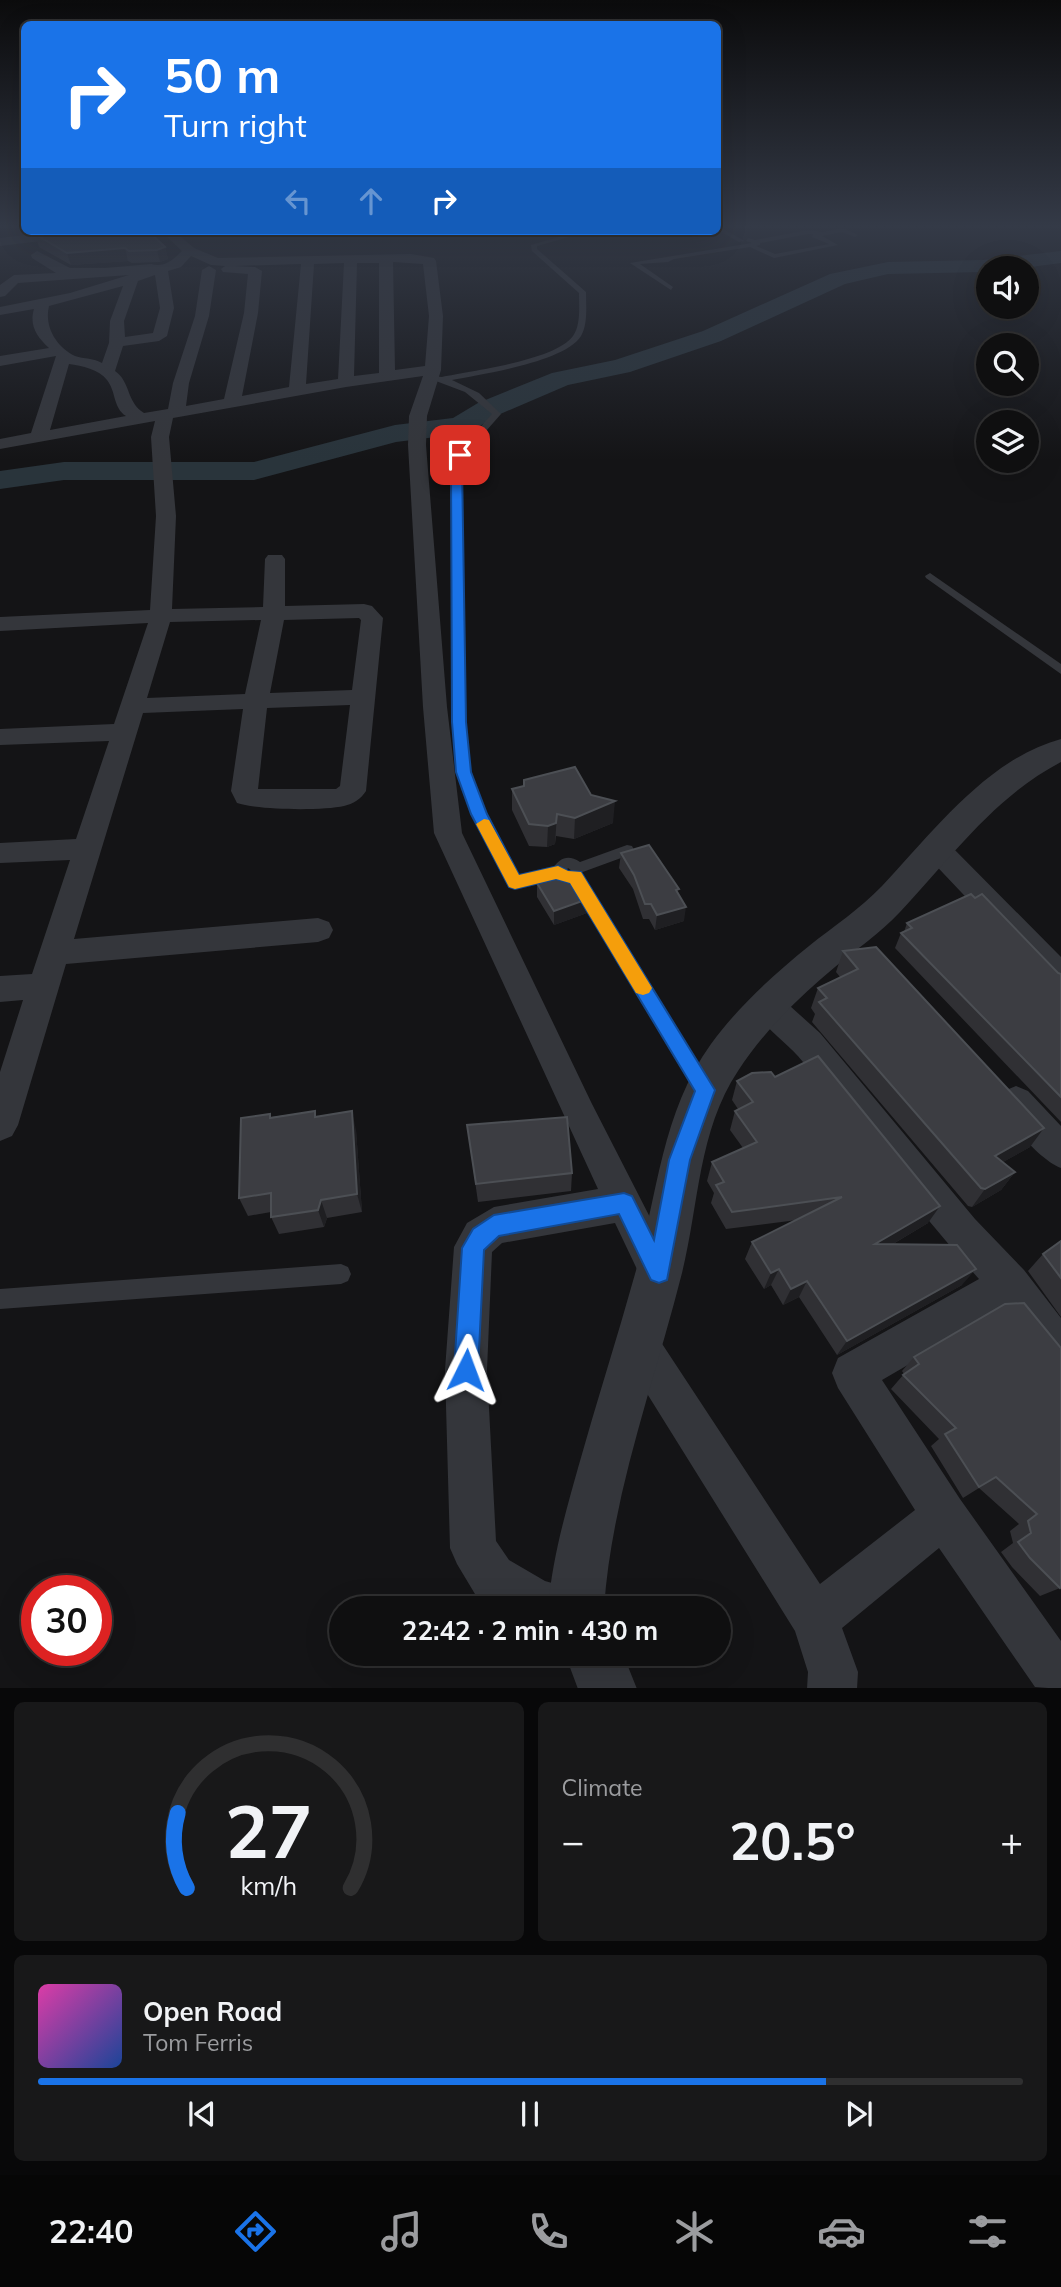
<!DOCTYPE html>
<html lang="en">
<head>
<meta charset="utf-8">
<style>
  :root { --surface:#0f0f10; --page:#181819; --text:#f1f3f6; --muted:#9b9c9f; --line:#2f2f30; --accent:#1a73e8 }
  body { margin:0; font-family:Mulish,sans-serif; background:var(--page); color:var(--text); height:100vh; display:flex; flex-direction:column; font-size:26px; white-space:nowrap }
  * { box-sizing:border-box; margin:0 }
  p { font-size:23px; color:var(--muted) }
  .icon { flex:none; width:38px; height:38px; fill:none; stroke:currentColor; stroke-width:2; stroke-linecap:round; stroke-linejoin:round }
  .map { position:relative; height:1688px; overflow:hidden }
  .sheet { display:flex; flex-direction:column; gap:14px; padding:14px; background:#080809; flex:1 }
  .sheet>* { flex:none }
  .hud { position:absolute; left:21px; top:21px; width:700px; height:214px; border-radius:10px; box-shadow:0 7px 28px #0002,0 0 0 2px var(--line); background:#1a73e8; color:#fff; overflow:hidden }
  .tools { position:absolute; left:976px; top:256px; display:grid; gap:14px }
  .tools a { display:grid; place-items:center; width:63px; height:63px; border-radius:50%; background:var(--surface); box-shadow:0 7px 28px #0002,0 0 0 2px var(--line); font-size:35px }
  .speed { position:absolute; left:21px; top:1575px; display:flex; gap:14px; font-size:35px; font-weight:700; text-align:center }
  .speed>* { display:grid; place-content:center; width:91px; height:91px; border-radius:50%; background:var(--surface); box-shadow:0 7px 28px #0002,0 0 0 2px var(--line); line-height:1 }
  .speed .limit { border:10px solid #d22; background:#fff; color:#111 }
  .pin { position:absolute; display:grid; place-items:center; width:60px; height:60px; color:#fff; margin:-30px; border-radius:14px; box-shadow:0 4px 10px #0006 }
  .me { position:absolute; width:77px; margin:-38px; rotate:3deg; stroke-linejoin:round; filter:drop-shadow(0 0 5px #0008) }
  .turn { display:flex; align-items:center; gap:24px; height:147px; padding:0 28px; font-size:32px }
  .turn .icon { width:91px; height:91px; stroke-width:2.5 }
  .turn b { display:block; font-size:49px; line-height:60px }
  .lanes { display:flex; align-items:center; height:66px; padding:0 28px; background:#0003; justify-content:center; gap:35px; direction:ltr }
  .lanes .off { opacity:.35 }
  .big { font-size:52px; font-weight:700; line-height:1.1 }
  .sheet .tile { flex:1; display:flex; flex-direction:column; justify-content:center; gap:10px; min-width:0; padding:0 24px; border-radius:10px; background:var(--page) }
  .sheet .dial { align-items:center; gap:0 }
  .dial svg { height:182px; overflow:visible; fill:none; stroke:var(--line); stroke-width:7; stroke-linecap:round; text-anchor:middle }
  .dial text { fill:var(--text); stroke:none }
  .song { display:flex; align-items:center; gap:21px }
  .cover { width:84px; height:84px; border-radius:10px; background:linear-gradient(135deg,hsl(320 70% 55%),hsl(220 70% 35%)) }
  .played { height:7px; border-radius:4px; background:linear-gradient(90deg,var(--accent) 80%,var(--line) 80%) }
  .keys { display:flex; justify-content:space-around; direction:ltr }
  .heat { display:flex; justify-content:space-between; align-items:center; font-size:38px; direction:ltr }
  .sheet .tiles { flex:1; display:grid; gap:14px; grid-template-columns:1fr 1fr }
  .tile:last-child { grid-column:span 2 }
  .trip { position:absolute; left:329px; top:1596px; width:402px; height:70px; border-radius:35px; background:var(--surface); box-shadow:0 7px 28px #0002,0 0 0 2px var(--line); font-weight:700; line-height:70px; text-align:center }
  .tabs { display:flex; height:112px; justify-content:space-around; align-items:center; background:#060606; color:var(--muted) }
  .tabs .icon { width:49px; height:49px }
  .tabs .selected { color:var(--accent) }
  .tabs b { font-size:32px; color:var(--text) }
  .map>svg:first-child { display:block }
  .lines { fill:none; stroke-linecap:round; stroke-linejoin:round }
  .river { fill:#29343b; fill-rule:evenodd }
  .service { fill:#34363b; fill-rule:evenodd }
  .minor { fill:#34363b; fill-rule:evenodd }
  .tertiary { fill:#34363b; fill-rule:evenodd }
  .wall { fill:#303034 }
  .shaded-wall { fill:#1f1f22 }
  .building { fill:#3c3d42; stroke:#4c4f54; stroke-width:2 }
  .route { fill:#1a73e8; stroke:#114b97; stroke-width:2 }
  .slow { fill:#f59e0b }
</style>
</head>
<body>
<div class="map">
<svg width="1061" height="1689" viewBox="0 0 1061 1689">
  <rect width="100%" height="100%" fill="#141416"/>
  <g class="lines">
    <!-- river -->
    <path class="river" d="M1061,251V263L1023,268H989V272H983L888,274L845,284L721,341L630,372L568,385L498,415L470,432L460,434L396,442L254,480H64L0,489V471L64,462H254L395,425L453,418L478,403L552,373L615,360L703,331L830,274L888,262L983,260Z"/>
    <!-- service -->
    <path class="service" d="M718,226L743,240L744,241L739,242L718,230Z
      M843,228L858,235L855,237L842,232L822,236L838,245L774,258L750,247L674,259L668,262L640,264L673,287L671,290L630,263L752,243L746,241L748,238L755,240L808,230L823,232ZM808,234H813L812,237L829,244L775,254L756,246L760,245V243Z
      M580,231H590L537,246V249L586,292C586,305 588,324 581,336C565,362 482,374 452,380L479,393L501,414L464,456L462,464L465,722L470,772L486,814L519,877L553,868C560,858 568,854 580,862L627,845L632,846L634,850L632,854L580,873L708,1081L711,1086L708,1091L702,1094L696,1091L570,880L568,876L572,871L568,868L563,876L515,888L510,887L472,814L456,772L453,722L452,464L457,453L492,414L465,392L428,378L432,376L442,377C472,371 556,360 573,336C581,325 579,306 579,293L532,251L531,245Z
      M930,573L1061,664V674L926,578L925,576Z
      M341,1264L348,1267L351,1274L348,1281L341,1284L0,1309V1289Z"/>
    <!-- minor -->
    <path class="minor" d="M59,231H95L89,235L0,246V238Z
      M161,231H174L194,248L218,258L411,254L434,258L436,261L443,316L441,370L427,416L426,445L447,707L462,833L592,1104L678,1272L673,1286L659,1291L645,1286L615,1223L502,1243L492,1252L487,1370L496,1541L509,1560L545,1581L580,1591L587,1608H502L475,1594L457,1564L450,1548L445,1370L454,1247L467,1223L494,1207L598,1189L434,833L423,707L408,445L409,416L423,376L346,387L173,418L169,437L176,516L172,609L263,607L265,559L268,555H282L285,559V606L364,604L372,606L383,618L366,791C361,799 353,804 344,806C322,811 257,810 237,803L231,791L243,709L143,713L74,939L318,918L329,922L333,930L329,938L318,942L66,964L18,1125L12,1136L0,1141V1072L23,1000L0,1002V976L32,974L70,860L0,863V843L76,839L109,741L0,745V729L114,724L148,623L0,631V617L150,610L156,516L151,437L155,421L0,449V439L31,433L56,356L0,366V356L49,348C37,337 29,326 34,309L0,315V307L70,293L129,275L18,283L5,296L0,297V285L14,275L56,273L32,258L31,255L37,251L70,268H106L151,264C164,268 173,260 182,251ZM191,256L211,265L225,266L221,269L223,272L248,274L244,313L224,399L186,406L189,383L209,316L216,270L209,266L202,270L195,316L173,383L168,409L144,413C126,402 131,382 115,371L123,346L159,341L167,336L174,308L168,271L181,267ZM393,262L423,264L429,316L425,366L395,370ZM344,263L338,379L306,384L314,264ZM357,263H379V373L354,376ZM301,264L289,387L242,396L258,313L262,271L255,267L235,266ZM155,275L160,308L153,333L125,337L124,321L138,281ZM123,286L110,321L109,343L102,363C94,358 84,359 75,356C56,347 44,326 49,306ZM69,364C82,366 99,369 107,380C116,391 113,408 126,416L50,430ZM359,618L361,620L352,690L270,693L284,620ZM261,620L245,694L147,698L170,622ZM350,705L340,786L336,789H258L267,708Z
      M936,838L946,841L1061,957V990L1050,986L926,855L922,848L926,841Z
      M769,993L780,997L820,1033L975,1219L1024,1270L1061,1318V1371L1047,1365L1004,1309L882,1380L960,1499L1061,1641V1689L1035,1687L939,1548L842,1628L858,1672L857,1689H807L808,1672L795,1631L623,1355L617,1341L623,1327L637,1321L651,1327L820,1584L915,1510L838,1388L832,1373L838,1358L979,1279C917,1210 861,1135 803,1062C788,1043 764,1029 753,1007L758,997Z
      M1016,1086L1028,1091L1061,1126V1168C1040,1160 1008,1123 999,1102L1004,1091Z"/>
    <!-- tertiary -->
    <path class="tertiary" d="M1061,739V762C994,797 951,858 900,912C880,933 857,949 835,967C799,997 763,1032 738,1071C698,1131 699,1205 682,1273C654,1384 612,1494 604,1608H548C552,1560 565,1514 578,1468C596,1403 617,1339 635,1274C658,1195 661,1113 711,1044C738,1007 773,975 809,946C834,926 860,909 882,886C933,832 987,759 1061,739Z
      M565,1654H623L637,1689H578Z"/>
  </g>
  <!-- wall -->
  <path class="wall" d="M35,234L165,247L168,259L160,262L132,263L128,261L71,265L39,247Z
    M512,789L591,795L613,823L574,839L556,836L555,844L547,847L529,846L512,810Z
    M621,853L678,894L684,921L655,930L649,919H643L633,889L619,868Z
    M537,883L588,899L587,913L554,925L537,897Z
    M907,923L1061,974V1122L895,948L901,933L904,932Z
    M843,951L1030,1147L1003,1162L1015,1172L1001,1190L972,1207L968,1206L812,1022L815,1014L811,1008L818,988L840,977L836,972Z
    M775,1077L928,1223L893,1244L962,1285L837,1355L799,1297L783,1305L771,1285L764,1289L745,1259L752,1242L797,1220L726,1229L711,1203L714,1193L707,1181L712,1162L743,1148L730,1130L735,1111L738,1109L732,1100L737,1081Z
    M315,1111L316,1116L356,1130L362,1212L327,1218L324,1227L279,1234L271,1217V1212L248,1216L239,1198L271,1117Z
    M467,1125L572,1173L571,1191L478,1202Z
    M1061,1241V1317L1028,1271L1043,1254Z
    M1005,1304L1060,1588L1040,1596L1012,1567L1001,1552L1013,1543L1010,1531L1019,1524L979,1488L963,1498L931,1446L939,1439L891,1389L904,1374L902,1371L914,1357Z"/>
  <!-- shaded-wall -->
  <path class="shaded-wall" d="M165,247L168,259L160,262L157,250Z
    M125,248L128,261L71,265L67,253Z
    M615,801L613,823L574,839L575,818Z
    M557,814L555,844L547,847L548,826Z
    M588,899L587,913L554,925V911Z
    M686,907L684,921L655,930L657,915Z
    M352,1111L356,1130L362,1212L357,1194Z
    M1044,1128L1030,1147L982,1174L995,1156Z
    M1015,1172L1001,1190L972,1207L985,1189Z
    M321,1200L327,1218L324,1227L318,1210Z
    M940,1206L928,1223L864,1261L875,1244Z
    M779,1269L771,1285L764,1289L771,1273Z
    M976,1269L962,1285L837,1355L847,1341Z
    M807,1281L799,1297L783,1305L791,1289Z"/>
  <!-- building -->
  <path class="building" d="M55,231H148L165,247L157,250L129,251L125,248L67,253L35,234Z
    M575,767L591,795L615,801L575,818L557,814L556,823L548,826L529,824L512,789L524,786V780Z
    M649,845L679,889L676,890L686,907L657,915L651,904H645L634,875L621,853Z
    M571,872L588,899L554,911L537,883Z
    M971,894L975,898L982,894L1058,973L1061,974V1097L901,933L912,928L907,923Z
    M876,947L1044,1128L995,1156L1015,1172L985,1189L981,1188L819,1002L827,998L818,988L858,969L843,951Z
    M818,1056L940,1206L875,1244L957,1245L976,1269L847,1341L807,1281L791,1289L779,1269L771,1273L752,1242L842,1197L732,1212L716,1185L724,1182L712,1162L757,1142L735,1111L753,1102L737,1081L752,1073L771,1072L775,1077Z
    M315,1111V1117L352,1111L357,1194L321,1200L318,1210L271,1217V1193L239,1198L241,1118L270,1114V1118Z
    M567,1117L572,1173L476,1184L467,1125Z
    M1061,1241V1278L1043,1254Z
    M1024,1303L1061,1348V1587L1060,1588L1030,1558L1018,1542L1031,1533L1028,1521L1037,1514L996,1477L979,1487L945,1434L956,1428L903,1375L919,1364L914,1357L1005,1304Z"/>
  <!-- sky -->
  <linearGradient id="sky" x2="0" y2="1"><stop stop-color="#0b0b0c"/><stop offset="0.49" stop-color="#343a47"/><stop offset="1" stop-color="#343a47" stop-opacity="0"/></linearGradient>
  <rect width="1061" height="461" fill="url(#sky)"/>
  <!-- route -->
  <path class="route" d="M460,452L465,455L462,464L466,722L471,772L487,814L519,875L558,866L568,871L581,872L715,1090L690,1160L667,1280L659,1283L651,1280L619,1214L499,1236L484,1250L478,1370L474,1378L466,1381L458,1378L454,1370L462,1248L473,1229L494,1215L624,1193L632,1196L654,1240L669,1160L695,1091L570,883L556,879L515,889L509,887L471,814L456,772L452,722L451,464L456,453Z"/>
  <!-- slow -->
  <path class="slow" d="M484,819L489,820L519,875L558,866L568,871L581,872L649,983L652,988L649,993L643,995L636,993L570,883L556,879L515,889L509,887L476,824Z"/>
</svg>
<div class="tools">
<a><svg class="icon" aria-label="sound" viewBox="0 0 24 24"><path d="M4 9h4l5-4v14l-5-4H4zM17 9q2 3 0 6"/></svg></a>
<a><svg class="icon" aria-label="search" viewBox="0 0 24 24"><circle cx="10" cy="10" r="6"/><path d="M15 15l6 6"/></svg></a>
<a><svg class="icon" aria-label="layers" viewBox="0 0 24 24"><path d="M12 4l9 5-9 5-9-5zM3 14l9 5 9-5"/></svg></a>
</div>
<div class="speed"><div class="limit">30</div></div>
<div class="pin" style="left:460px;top:455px;background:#d93025"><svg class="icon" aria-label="arrive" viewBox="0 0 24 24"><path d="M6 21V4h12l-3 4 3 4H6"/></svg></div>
<svg class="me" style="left:466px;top:1370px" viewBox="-20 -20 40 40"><path d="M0-17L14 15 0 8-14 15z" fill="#1a73e8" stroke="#fff" stroke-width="4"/></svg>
<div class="trip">22:42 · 2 min · 430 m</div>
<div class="hud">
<div class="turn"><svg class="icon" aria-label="right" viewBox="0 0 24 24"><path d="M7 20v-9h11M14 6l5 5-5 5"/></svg><div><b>50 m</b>Turn right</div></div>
<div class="lanes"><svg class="icon off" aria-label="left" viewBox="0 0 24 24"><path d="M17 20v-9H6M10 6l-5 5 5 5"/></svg><svg class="icon off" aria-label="ahead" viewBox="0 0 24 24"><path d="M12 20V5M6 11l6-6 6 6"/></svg><svg class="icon" aria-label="right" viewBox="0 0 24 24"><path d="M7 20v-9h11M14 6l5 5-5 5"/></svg></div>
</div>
</div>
<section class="sheet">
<div class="tiles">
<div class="tile dial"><svg viewBox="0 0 100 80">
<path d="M14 69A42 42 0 1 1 86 69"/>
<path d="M14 69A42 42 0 0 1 10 36" stroke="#1a73e8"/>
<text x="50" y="56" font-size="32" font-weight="700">27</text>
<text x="50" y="72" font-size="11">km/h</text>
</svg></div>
<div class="tile"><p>Climate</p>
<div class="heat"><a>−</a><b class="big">20.5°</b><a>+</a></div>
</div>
<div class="tile">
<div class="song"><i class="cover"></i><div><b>Open Road</b><p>Tom Ferris</p></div></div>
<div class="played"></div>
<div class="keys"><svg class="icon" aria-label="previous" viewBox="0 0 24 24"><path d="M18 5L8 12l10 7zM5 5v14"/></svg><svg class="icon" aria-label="pause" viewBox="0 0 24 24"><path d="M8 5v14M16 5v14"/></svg><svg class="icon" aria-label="next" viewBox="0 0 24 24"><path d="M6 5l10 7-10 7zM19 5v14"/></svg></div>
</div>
</div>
</section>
<nav class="tabs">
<b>22:40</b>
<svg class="icon selected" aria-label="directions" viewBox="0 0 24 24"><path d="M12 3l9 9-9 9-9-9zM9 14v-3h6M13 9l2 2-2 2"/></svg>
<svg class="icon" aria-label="music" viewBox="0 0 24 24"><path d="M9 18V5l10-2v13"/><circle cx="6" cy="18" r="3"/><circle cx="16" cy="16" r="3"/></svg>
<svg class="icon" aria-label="phone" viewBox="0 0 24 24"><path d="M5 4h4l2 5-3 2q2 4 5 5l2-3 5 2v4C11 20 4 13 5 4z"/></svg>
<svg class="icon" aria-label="climate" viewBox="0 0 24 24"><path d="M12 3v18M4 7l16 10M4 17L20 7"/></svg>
<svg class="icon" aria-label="car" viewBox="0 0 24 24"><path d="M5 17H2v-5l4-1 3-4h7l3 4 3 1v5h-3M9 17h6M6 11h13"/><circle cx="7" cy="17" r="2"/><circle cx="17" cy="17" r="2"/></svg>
<svg class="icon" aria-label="filters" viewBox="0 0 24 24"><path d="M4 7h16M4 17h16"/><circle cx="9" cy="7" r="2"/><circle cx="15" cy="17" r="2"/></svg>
</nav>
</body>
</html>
